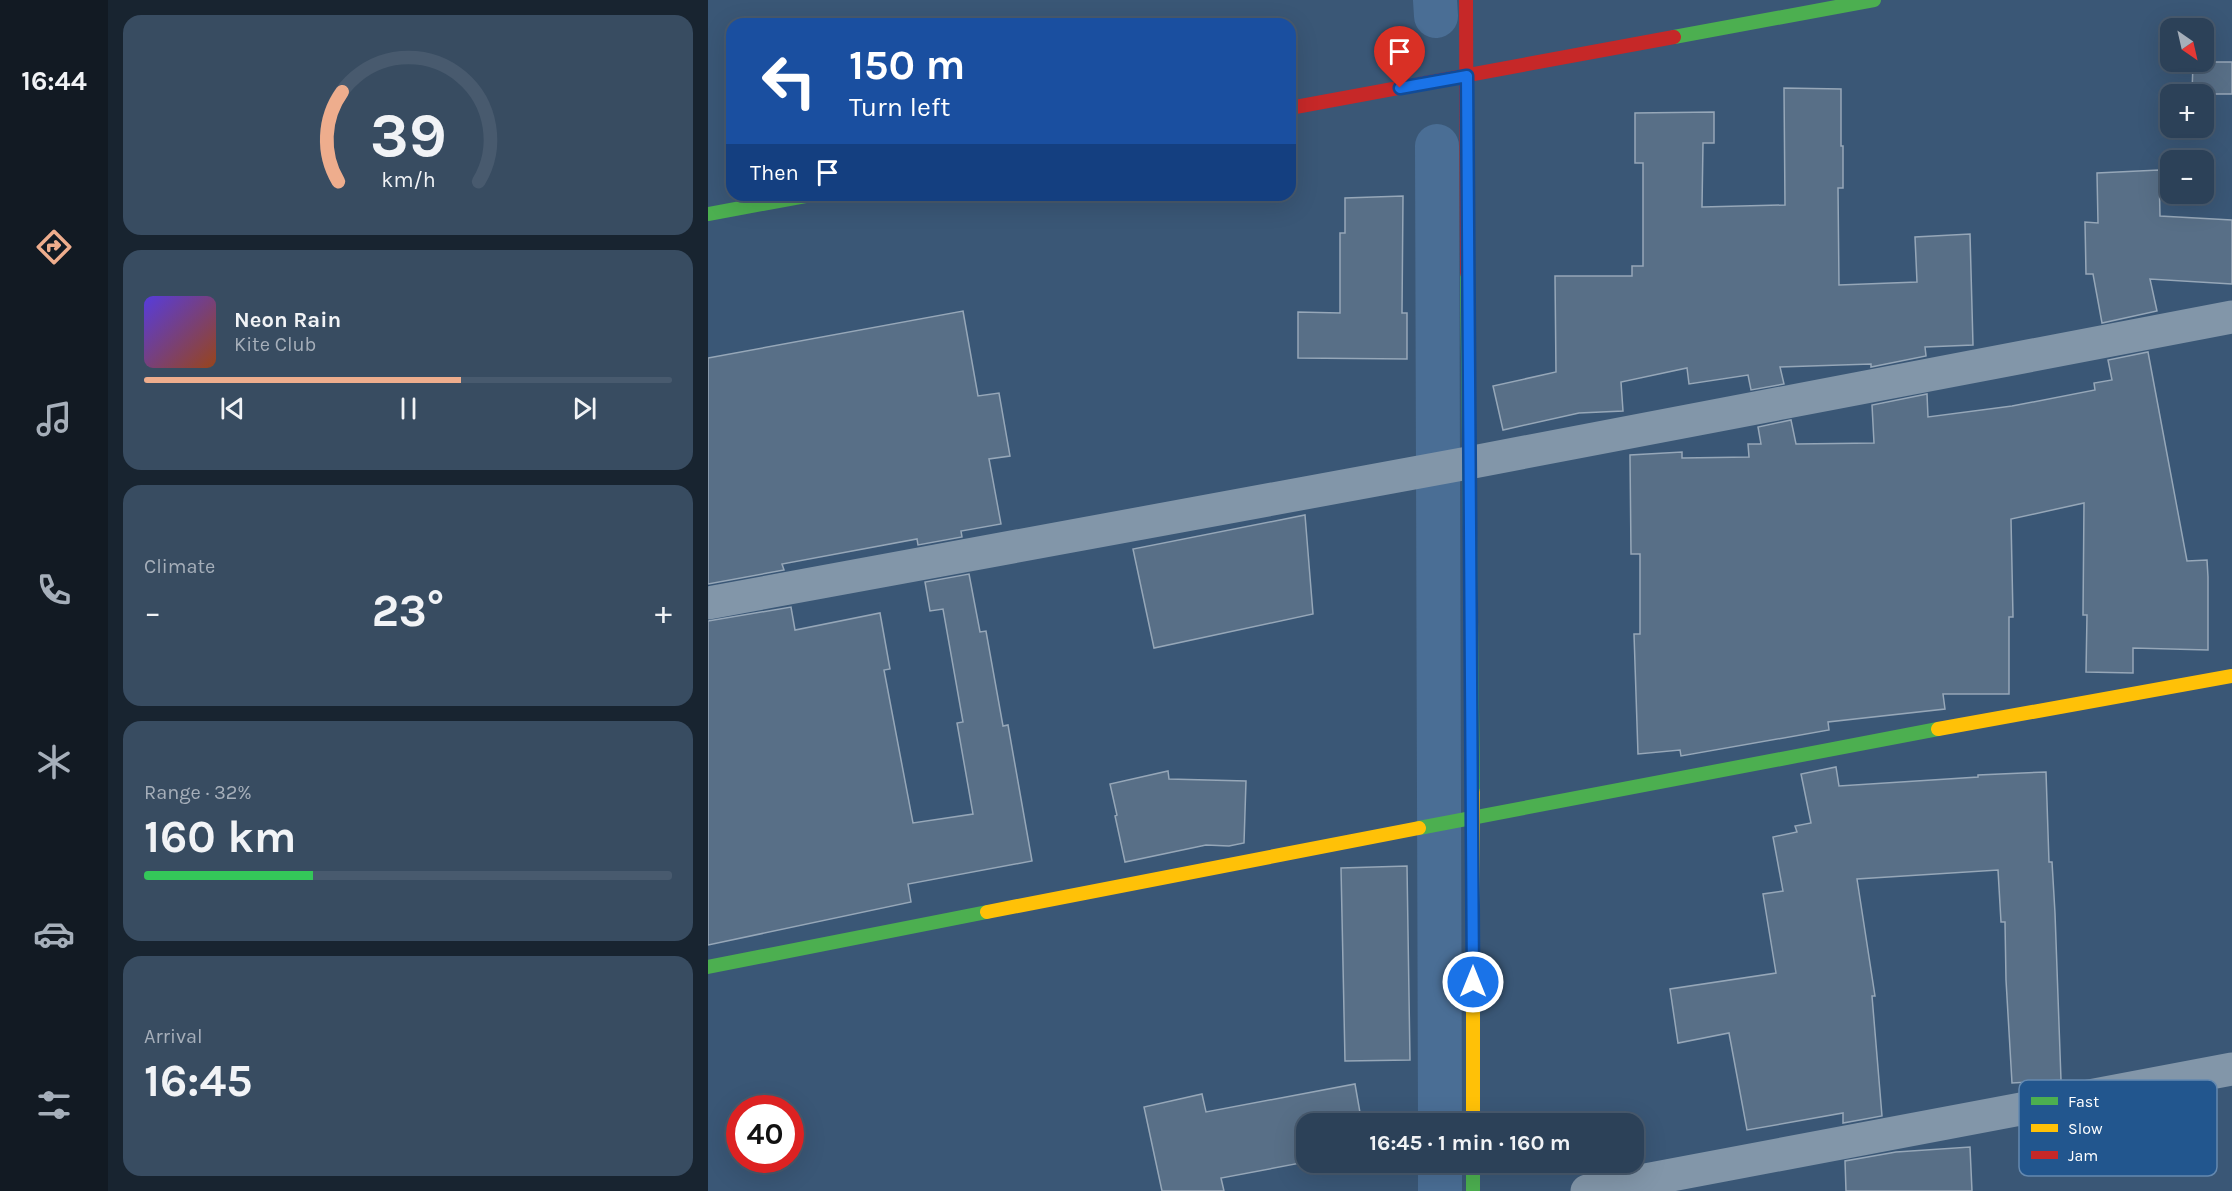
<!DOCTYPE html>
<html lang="en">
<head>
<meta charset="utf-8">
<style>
  :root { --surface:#2c4158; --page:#384c61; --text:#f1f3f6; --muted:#a6afba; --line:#485a6e; --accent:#eead8d }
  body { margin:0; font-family:Karla,sans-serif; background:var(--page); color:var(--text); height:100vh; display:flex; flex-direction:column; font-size:22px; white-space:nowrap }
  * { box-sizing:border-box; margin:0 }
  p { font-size:20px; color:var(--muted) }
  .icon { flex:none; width:33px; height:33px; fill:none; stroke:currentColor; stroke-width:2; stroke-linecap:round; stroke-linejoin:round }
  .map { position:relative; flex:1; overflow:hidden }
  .side { display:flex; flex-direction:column; gap:15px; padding:15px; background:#182430; width:600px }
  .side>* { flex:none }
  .banner { position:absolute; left:18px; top:18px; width:570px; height:183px; border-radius:18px; box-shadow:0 6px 24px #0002,0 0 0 2px var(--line); background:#1a4fa0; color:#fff; overflow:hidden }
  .needle { width:39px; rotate:146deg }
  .tools { position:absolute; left:1452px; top:18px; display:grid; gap:12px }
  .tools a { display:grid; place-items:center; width:54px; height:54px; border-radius:12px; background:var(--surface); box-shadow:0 6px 24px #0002,0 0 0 2px var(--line); font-size:30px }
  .speed { position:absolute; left:18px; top:1095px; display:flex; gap:12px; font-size:30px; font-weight:700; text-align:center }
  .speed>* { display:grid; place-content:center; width:78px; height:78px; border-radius:50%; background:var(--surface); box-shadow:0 6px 24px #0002,0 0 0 2px var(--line); line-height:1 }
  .speed .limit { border:9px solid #d22; background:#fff; color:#111 }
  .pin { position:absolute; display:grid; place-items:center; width:51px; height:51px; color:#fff; margin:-62px -26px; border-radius:50% 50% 50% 0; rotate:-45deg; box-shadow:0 0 6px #0007 }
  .pin .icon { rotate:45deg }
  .me { position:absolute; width:66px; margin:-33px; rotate:0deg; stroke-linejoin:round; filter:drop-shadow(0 0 4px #0008) }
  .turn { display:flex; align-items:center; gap:21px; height:126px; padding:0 24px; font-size:27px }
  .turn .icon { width:78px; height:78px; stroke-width:2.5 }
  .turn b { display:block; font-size:42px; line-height:51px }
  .then { display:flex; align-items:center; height:57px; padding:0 24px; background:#0003; gap:12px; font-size:22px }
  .big { font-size:45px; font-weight:700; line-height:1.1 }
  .side .widget { flex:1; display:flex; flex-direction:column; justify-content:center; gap:9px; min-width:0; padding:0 21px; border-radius:18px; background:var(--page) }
  .side .dial { align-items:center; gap:0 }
  .dial svg { height:156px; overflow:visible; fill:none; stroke:var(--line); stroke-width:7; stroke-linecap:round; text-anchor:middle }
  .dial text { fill:var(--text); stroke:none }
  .song { display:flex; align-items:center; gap:18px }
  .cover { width:72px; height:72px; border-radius:9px; background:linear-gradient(135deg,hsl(250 70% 55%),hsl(20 70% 35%)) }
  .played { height:6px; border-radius:3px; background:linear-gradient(90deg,var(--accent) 60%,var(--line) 60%) }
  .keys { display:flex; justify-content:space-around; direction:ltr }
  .heat { display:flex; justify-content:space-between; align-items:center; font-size:33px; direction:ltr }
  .charge { height:9px; border-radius:4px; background:linear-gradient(90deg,#34c759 32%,var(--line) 0) }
  .trip { position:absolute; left:588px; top:1113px; width:348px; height:60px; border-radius:18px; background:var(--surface); box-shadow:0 6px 24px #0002,0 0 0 2px var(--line); font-weight:700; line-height:60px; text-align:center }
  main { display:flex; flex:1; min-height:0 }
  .menu { display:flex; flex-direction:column; width:108px; justify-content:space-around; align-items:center; background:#121a23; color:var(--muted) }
  .menu .icon { width:42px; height:42px }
  .menu .on { color:var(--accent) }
  .menu b { font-size:27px; color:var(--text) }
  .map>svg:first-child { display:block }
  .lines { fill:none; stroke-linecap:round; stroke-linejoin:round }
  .canal { stroke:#4a6e95; stroke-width:44 }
  .building { fill:#586f87; stroke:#96a7b8; stroke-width:1.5 }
  .street { stroke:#8296a9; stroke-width:33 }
  .fast { stroke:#4caf50; stroke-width:14 }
  .slow { stroke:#ffc107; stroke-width:14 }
  .jam { stroke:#c62828; stroke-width:14 }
  .route-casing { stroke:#114b97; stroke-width:15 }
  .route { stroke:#1a73e8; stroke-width:10 }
  .key { fill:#22568e; stroke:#6489b0; stroke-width:1.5 }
  .key-label { font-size:16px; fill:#fff }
</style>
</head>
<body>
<main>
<nav class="menu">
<b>16:44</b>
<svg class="icon on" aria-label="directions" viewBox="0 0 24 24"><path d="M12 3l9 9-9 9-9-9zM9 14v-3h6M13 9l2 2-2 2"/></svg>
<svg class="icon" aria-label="music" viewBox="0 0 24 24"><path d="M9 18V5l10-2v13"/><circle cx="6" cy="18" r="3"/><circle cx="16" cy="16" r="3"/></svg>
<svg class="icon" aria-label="phone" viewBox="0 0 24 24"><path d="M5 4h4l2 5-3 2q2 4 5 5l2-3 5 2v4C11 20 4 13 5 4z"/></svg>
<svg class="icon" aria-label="climate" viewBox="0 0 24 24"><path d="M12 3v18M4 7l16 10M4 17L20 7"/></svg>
<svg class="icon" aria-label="car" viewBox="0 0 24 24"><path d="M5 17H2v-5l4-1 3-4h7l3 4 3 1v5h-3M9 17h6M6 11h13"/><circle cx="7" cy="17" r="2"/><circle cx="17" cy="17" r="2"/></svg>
<svg class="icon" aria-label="filters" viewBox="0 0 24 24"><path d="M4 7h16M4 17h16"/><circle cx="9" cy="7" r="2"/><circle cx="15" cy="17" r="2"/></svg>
</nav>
<section class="side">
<div class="widget dial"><svg viewBox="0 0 100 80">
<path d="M14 69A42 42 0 1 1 86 69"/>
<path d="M14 69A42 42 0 0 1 16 23" stroke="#eead8d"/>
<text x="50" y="56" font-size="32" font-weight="700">39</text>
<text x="50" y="72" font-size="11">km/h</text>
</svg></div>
<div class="widget">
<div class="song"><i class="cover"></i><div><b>Neon Rain</b><p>Kite Club</p></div></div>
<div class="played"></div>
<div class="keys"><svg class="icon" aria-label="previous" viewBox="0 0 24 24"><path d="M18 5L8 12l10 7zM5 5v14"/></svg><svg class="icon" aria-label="pause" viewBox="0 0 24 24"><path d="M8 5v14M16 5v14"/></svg><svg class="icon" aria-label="next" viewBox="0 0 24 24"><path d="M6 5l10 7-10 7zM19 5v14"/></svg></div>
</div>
<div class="widget"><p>Climate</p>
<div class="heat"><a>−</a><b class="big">23°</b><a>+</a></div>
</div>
<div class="widget"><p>Range · 32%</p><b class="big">160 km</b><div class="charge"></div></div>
<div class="widget"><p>Arrival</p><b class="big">16:45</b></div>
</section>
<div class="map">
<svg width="1524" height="1191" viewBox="0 0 1524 1191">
  <rect width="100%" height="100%" fill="#3a5776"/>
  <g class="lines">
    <!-- canal -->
    <path class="canal" d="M727,0L728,16
      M729,146L732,1124
      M732,1162V1191"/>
  </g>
  <!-- building -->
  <path class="building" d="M1485,62H1524V94H1484Z
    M1076,88L1133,89V146H1135V188H1130L1131,285L1209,282L1207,237L1262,234L1265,345L1217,347L1218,356L1163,367V364L1072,367L1076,384L1043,390L1040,375L981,384L979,368L913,382L915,411L871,413L795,430L785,386L848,372L847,276H924V266H935V163H927V113L1006,112V143H995L994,207L1077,205Z
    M1451,170L1452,216L1524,220V284L1442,279L1449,311L1394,323L1385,274H1378L1377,222L1390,223L1389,173Z
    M695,196L694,313H699V359L590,358V312L632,313V233H637V198Z
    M255,311L270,396L291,393L302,456L281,459L293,524L253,531L254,537L210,545L209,539L74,564L76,570L0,584V358Z
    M1440,352L1479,561L1499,560L1500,577V650L1425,648V673L1378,672L1379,615H1375L1376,503L1303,519L1305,617H1301V694H1235L1237,709L1120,722L1121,730L973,756L972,750L930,754L926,634H932V554H923L922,455L974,452V458L1041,457L1040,444H1053L1050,427L1083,420L1088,444L1166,443L1164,405L1219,394L1220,417L1304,406L1387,390L1386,383L1404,380L1400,360Z
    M597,515L605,614L446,648L425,549Z
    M261,574L272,632L278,631L295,726L300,725L324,861L200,884L203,902L0,945V621L83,607L87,630L172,613L182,669L176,670L205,823L265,814L249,723L255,722L235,609L222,611L217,582Z
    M1128,767L1131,786L1270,777V775L1338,772L1341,862H1344L1347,913L1353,1080L1304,1083L1298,980L1297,922H1293L1290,870L1149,879L1167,996H1164L1174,1116L1135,1123V1113L1039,1130L1021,1033L970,1043L962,989L1068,973L1055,894L1075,891L1065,837L1089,832L1087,826L1103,823L1093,774Z
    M460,771L461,779L538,781L536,843L521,846L498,845L417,862L407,816L409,815L402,784Z
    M699,866L702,1060L637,1061L633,868Z
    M647,1084L654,1124H598V1162L513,1178L516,1191H454L436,1107L494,1094L498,1112Z
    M1262,1147L1264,1191H1138L1137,1161L1188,1152Z"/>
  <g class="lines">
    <!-- street -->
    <path class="street" d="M0,603L760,463L1524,317
      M879,1191L1524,1069"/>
    <!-- fast -->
    <path class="fast" d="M966,37L1166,0
      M0,214L103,195
      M759,273L765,792
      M711,828L1230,729
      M0,967L279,912
      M765,1162V1191"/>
    <!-- slow -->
    <path class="slow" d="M1230,729L1524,676
      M765,792V1124
      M279,912L711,828"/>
    <!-- jam -->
    <path class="jam" d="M758,0L759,273
      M582,108L966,37"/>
  </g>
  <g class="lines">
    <defs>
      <path id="route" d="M692,88L759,76L765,982"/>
    </defs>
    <!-- route casing -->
    <use href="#route" class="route-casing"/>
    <!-- route -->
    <use href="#route" class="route"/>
  </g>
  <!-- legend -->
  <rect x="1311" y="1080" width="198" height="96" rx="9" class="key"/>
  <rect x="1323" y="1097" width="27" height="8" fill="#4caf50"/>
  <rect x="1323" y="1124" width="27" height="8" fill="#ffc107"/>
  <rect x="1323" y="1151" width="27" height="8" fill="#c62828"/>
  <g class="key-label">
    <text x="1360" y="1107">Fast</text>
    <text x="1360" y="1134">Slow</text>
    <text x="1360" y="1161">Jam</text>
  </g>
</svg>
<div class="tools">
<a><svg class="needle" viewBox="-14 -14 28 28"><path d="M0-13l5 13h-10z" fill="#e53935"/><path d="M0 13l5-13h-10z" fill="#a6afba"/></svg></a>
<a>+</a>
<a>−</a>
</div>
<div class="speed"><div class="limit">40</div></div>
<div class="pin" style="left:692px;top:88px;background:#d93025"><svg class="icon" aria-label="arrive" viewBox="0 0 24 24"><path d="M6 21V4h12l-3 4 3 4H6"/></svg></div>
<svg class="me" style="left:765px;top:982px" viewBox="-20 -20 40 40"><circle r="17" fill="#1a73e8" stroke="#fff" stroke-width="3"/><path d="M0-11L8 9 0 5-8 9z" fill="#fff"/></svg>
<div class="trip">16:45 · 1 min · 160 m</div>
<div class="banner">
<div class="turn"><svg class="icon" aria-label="left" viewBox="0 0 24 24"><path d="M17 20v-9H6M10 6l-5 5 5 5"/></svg><div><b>150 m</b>Turn left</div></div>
<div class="then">Then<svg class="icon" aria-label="arrive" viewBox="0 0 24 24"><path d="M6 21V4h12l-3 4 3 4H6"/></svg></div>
</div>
</div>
</main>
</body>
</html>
